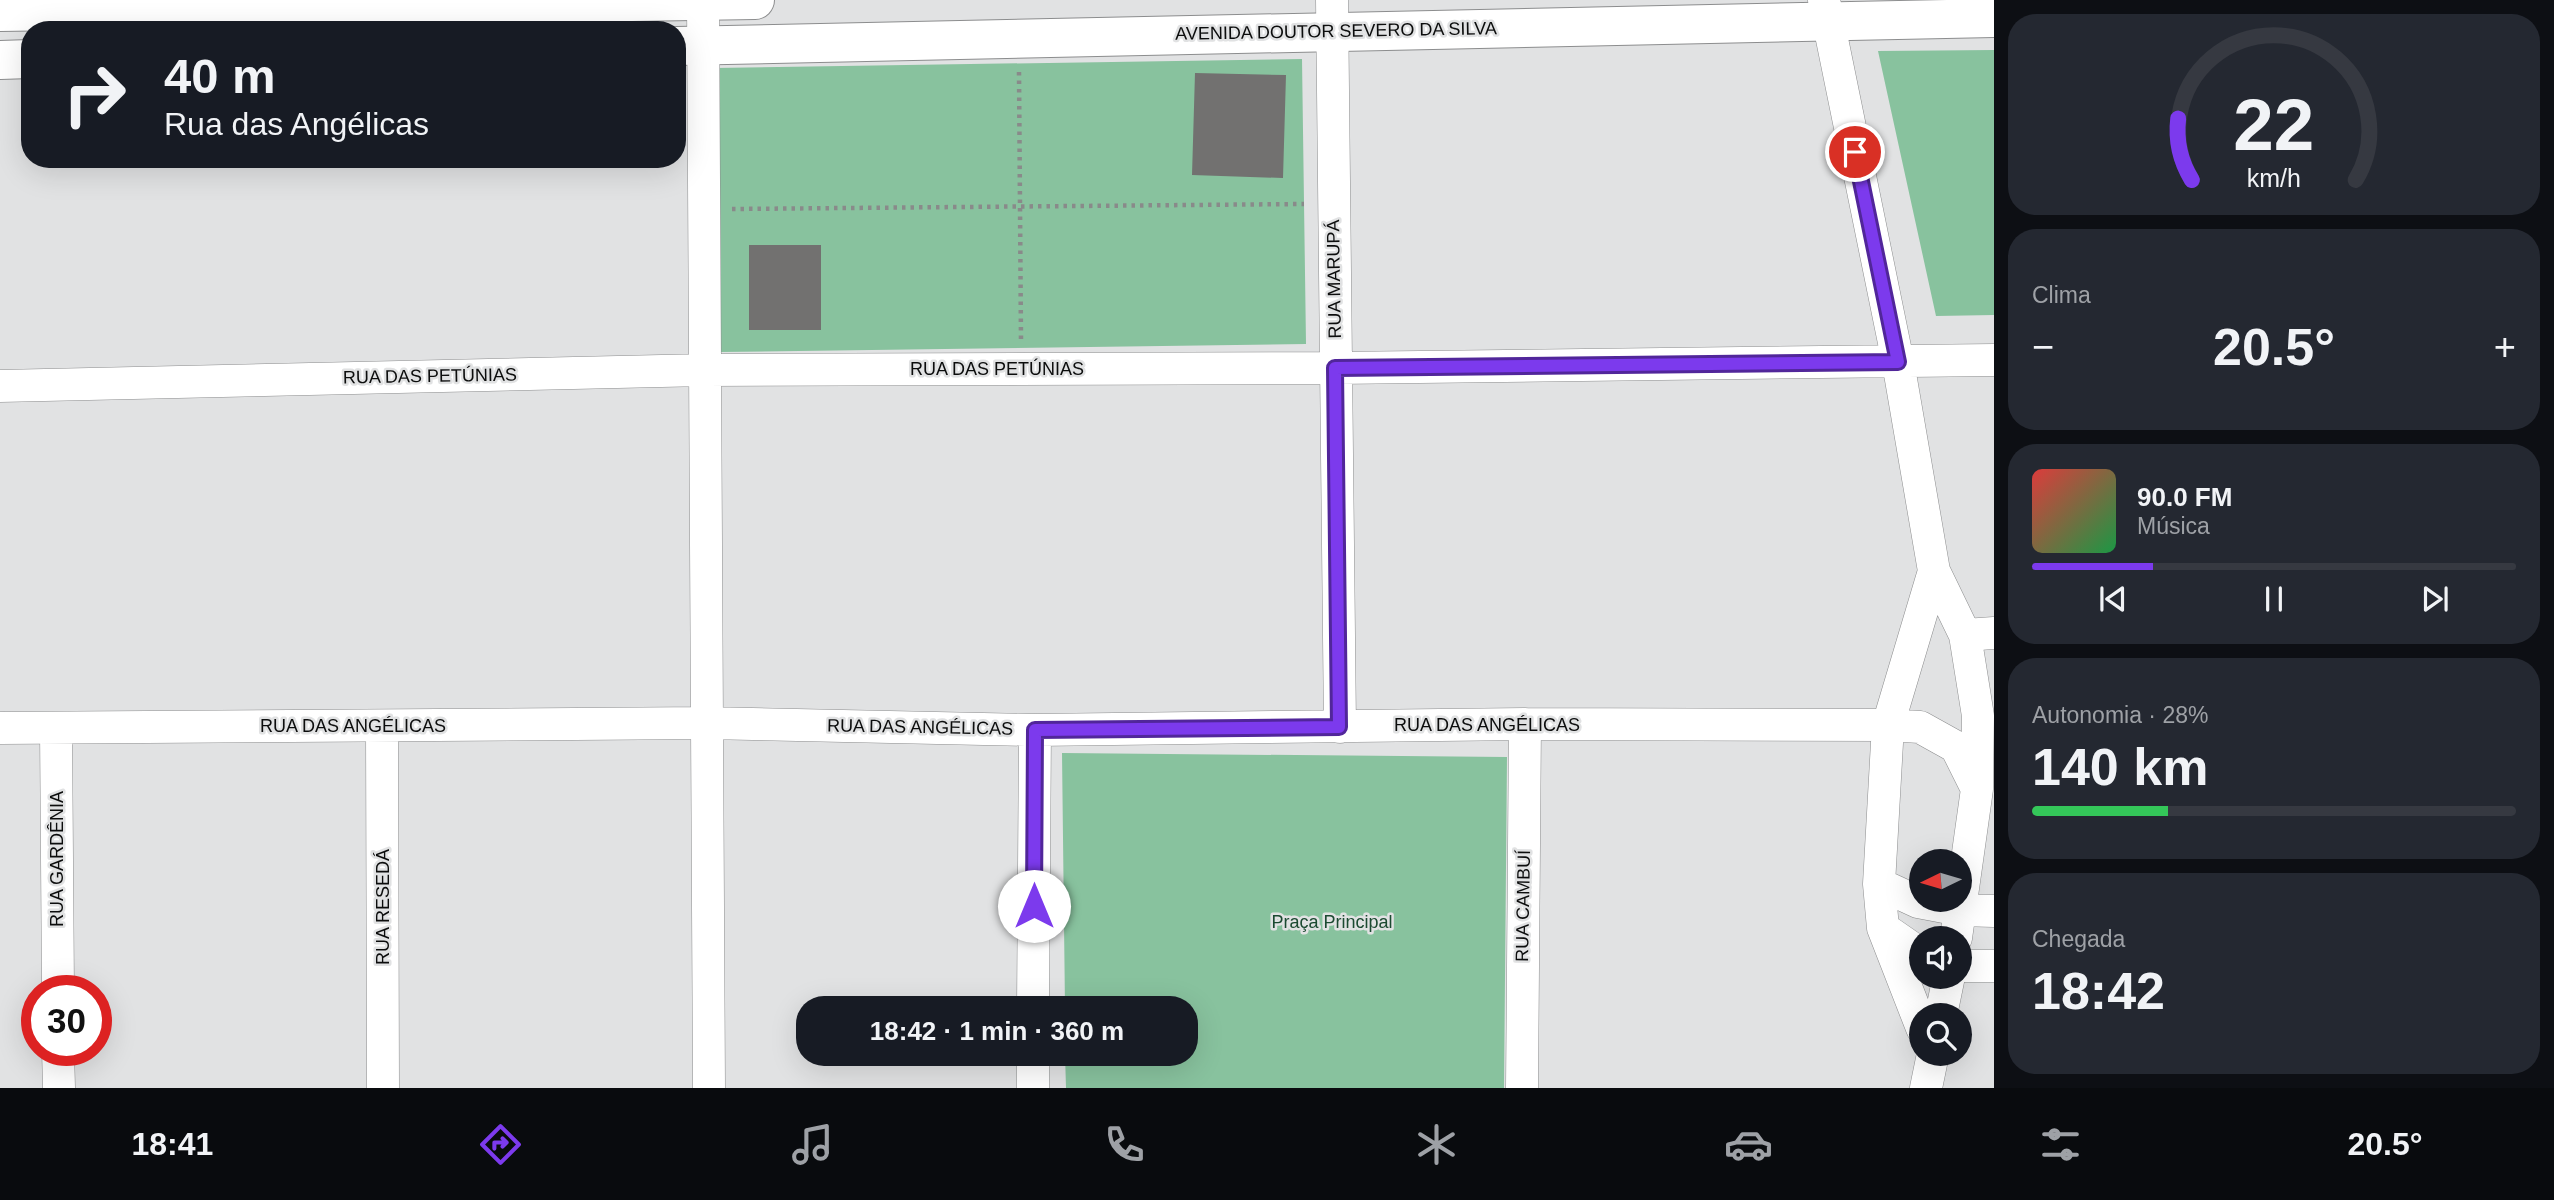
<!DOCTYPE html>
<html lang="pt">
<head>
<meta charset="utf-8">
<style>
  :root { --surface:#171b24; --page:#242831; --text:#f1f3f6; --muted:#9ea1a6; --line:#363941; --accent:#7c3aed }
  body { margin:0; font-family:Helvetica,sans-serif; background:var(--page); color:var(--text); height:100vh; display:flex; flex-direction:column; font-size:26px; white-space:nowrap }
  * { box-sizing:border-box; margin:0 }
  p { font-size:23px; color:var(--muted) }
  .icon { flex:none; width:38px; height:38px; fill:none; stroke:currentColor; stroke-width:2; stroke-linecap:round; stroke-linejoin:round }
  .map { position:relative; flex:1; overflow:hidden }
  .sheet { display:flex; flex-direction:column; gap:14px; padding:14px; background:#0d0f14; width:560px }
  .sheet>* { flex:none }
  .top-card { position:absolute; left:21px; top:21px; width:665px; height:147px; border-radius:28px; box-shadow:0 7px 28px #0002; background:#171b24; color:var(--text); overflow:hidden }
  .needle { width:46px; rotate:265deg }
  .tools { position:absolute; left:1909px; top:849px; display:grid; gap:14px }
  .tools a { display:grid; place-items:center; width:63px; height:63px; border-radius:50%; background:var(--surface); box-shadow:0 7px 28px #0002; font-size:35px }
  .speed { position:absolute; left:21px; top:975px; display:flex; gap:14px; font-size:35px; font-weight:700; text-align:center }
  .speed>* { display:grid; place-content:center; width:91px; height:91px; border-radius:50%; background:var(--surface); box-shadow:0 7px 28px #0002; line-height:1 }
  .speed .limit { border:10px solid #d22; background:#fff; color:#111 }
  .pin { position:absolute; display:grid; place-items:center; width:60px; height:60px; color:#fff; margin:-30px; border:4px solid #fff; border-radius:50%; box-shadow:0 2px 7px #0007 }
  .me { position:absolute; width:77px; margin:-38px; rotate:0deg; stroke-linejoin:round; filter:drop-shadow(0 0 5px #0008) }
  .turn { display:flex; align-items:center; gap:24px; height:147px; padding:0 28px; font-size:32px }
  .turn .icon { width:91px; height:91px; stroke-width:2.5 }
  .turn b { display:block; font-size:49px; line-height:60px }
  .big { font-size:52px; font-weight:800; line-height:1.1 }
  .sheet .card { flex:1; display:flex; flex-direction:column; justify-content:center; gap:10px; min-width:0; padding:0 24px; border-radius:28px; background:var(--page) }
  .sheet .dial { align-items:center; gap:0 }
  .dial svg { height:182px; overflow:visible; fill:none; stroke:var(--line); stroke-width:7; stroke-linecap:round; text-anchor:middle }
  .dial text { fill:var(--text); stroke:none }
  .song { display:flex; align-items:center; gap:21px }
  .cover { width:84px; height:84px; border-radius:10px; background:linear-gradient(135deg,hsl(0 70% 55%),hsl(140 70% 35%)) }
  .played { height:7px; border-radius:4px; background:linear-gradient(90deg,var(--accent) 25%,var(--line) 25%) }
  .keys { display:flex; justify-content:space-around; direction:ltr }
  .heat { display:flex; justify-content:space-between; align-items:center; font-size:38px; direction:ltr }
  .charge { height:10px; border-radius:5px; background:linear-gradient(90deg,#34c759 28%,var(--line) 0) }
  .trip { position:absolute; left:796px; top:996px; width:402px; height:70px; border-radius:28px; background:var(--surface); box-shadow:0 7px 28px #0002; font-weight:800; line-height:70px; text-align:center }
  .menu { display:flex; height:112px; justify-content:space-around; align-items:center; background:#090b0e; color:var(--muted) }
  .menu .icon { width:49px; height:49px }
  .menu .selected { color:var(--accent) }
  .menu b { font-size:32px; color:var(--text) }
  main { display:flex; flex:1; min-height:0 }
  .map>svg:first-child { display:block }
  .green { fill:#88c29e }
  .building { fill:#727170 }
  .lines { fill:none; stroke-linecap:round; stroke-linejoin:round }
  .street-casing { stroke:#8c8d8e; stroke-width:33 }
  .secondary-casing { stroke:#8c8d8e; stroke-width:40 }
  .path { stroke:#898a8a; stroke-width:4.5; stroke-dasharray:3.5 5; stroke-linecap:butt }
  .street { stroke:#fff; stroke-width:32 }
  .secondary { stroke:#fff; stroke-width:38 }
  .route-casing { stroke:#51269a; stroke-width:18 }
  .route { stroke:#7c3aed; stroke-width:12 }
  .labels { text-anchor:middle; stroke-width:5; stroke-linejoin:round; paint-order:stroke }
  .street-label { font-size:18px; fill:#0c0d0d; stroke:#e1e2e3 }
  .park-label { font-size:18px; fill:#1b4a31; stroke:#e1e2e3 }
</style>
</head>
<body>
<main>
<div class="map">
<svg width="1994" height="1088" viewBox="0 0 1994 1088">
  <rect width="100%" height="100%" fill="#e1e2e3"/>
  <!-- green -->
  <path class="green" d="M1994,50V315L1936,316L1878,51Z
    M1302,59L1306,344L720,352L715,68Z
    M1062,753L1507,757L1504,1088H1066L1065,1054H1186V1008H1065Z"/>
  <!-- building -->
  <path class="building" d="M1195,73L1286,75L1283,178L1192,175Z
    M749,245H821V330H749Z"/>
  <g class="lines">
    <defs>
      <path id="street" d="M703,0L709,1088
        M1332,0L1340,727
        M1824,0L1898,362L1934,571L1965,635L1978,716L1977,789L1956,938
        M0,386L705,370L1335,368L1994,360
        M1965,635L1994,633
        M382,726L383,1088
        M0,728L707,723L1035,730L1525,724L1888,725L1920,727L1956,747L1977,789
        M56,728L58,990
        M1879,884L1918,902L1960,910L1994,911
        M1883,928L1922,955
        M1960,966H1994
        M1033,1008L1035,730
        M1941,1015L1949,976
        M1922,1028L1883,928L1879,884L1888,725L1934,571
        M58,1050L59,1088
        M1033,1088V1054
        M1522,1088L1525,724
        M1926,1088L1933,1054"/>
      <path id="secondary" d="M0,12L755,0
        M677,46L1994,18
        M0,60L30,59"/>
    </defs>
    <!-- street casing -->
    <use href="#street" class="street-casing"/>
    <!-- secondary casing -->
    <use href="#secondary" class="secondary-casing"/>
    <!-- path -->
    <path class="path" d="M1019,72L1021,340
      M732,209L1304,204"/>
    <!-- street -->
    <use href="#street" class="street"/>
    <!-- secondary -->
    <use href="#secondary" class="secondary"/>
  </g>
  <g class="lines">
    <defs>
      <path id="route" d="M1034,906L1035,730L1339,727L1335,368L1898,362L1855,152"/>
    </defs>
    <!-- route casing -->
    <use href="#route" class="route-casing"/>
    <!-- route -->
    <use href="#route" class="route"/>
  </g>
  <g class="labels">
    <!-- street labels -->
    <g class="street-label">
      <text transform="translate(1336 31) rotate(-1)" y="6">AVENIDA DOUTOR SEVERO DA SILVA</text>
      <text transform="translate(1334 279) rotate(-91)" y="6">RUA MARUPÁ</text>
      <text x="997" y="375">RUA DAS PETÚNIAS</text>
      <text transform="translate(430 376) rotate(-1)" y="6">RUA DAS PETÚNIAS</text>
      <text x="1487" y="731">RUA DAS ANGÉLICAS</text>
      <text x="353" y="732">RUA DAS ANGÉLICAS</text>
      <text transform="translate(920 727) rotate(1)" y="6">RUA DAS ANGÉLICAS</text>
      <text transform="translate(57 859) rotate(-90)" y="6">RUA GARDÊNIA</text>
      <text transform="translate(1523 906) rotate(-89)" y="6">RUA CAMBUÍ</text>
      <text transform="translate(383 907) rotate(-90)" y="6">RUA RESEDÁ</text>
    </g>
    <!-- park labels -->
    <g class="park-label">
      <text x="1332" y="928">Praça Principal</text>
    </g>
  </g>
</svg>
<div class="tools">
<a><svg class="needle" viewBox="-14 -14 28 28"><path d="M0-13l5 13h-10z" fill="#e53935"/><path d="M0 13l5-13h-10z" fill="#9ea1a6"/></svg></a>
<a><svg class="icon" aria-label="sound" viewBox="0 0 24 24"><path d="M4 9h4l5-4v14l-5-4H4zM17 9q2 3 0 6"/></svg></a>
<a><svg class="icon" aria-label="search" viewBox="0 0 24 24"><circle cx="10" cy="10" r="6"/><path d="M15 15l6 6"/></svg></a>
</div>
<div class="speed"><div class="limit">30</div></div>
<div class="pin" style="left:1855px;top:152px;background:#d93025"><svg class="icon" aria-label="arrive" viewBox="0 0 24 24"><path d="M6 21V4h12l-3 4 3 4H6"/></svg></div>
<svg class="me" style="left:1034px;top:906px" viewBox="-20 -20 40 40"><circle r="19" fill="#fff"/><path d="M0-13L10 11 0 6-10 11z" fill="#7c3aed"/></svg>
<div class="trip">18:42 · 1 min · 360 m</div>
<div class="top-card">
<div class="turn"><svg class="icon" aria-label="right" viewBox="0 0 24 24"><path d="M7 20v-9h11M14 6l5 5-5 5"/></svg><div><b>40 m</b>Rua das Angélicas</div></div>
</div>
</div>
<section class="sheet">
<div class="card dial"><svg viewBox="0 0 100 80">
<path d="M14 69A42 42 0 1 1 86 69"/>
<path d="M14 69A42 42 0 0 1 8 42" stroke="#7c3aed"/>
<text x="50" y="56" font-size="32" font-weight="700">22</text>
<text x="50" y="72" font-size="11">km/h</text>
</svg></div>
<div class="card"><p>Clima</p>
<div class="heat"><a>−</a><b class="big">20.5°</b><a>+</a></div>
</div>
<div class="card">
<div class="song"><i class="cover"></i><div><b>90.0 FM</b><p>Música</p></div></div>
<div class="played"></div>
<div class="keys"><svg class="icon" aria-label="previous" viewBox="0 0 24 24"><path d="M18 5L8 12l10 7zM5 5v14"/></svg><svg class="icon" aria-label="pause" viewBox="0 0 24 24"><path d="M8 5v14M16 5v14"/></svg><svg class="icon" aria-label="next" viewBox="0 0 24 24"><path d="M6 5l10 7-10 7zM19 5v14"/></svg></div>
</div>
<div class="card"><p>Autonomia · 28%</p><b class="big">140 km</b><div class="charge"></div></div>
<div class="card"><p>Chegada</p><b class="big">18:42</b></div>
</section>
</main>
<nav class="menu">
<b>18:41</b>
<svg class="icon selected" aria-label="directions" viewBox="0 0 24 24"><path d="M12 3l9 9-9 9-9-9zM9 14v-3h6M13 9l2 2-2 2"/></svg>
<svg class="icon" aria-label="music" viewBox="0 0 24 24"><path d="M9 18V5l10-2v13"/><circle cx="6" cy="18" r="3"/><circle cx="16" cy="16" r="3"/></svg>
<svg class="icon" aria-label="phone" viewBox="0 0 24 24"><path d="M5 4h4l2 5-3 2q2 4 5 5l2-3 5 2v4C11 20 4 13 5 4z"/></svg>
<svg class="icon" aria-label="climate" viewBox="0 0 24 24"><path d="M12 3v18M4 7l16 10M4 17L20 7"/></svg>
<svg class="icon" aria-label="car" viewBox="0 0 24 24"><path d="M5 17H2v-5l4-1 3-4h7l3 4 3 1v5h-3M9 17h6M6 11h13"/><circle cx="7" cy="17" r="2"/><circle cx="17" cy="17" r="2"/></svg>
<svg class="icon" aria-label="filters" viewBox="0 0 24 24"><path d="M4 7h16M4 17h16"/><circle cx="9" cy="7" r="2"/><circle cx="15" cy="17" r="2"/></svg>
<b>20.5°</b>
</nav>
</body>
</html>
